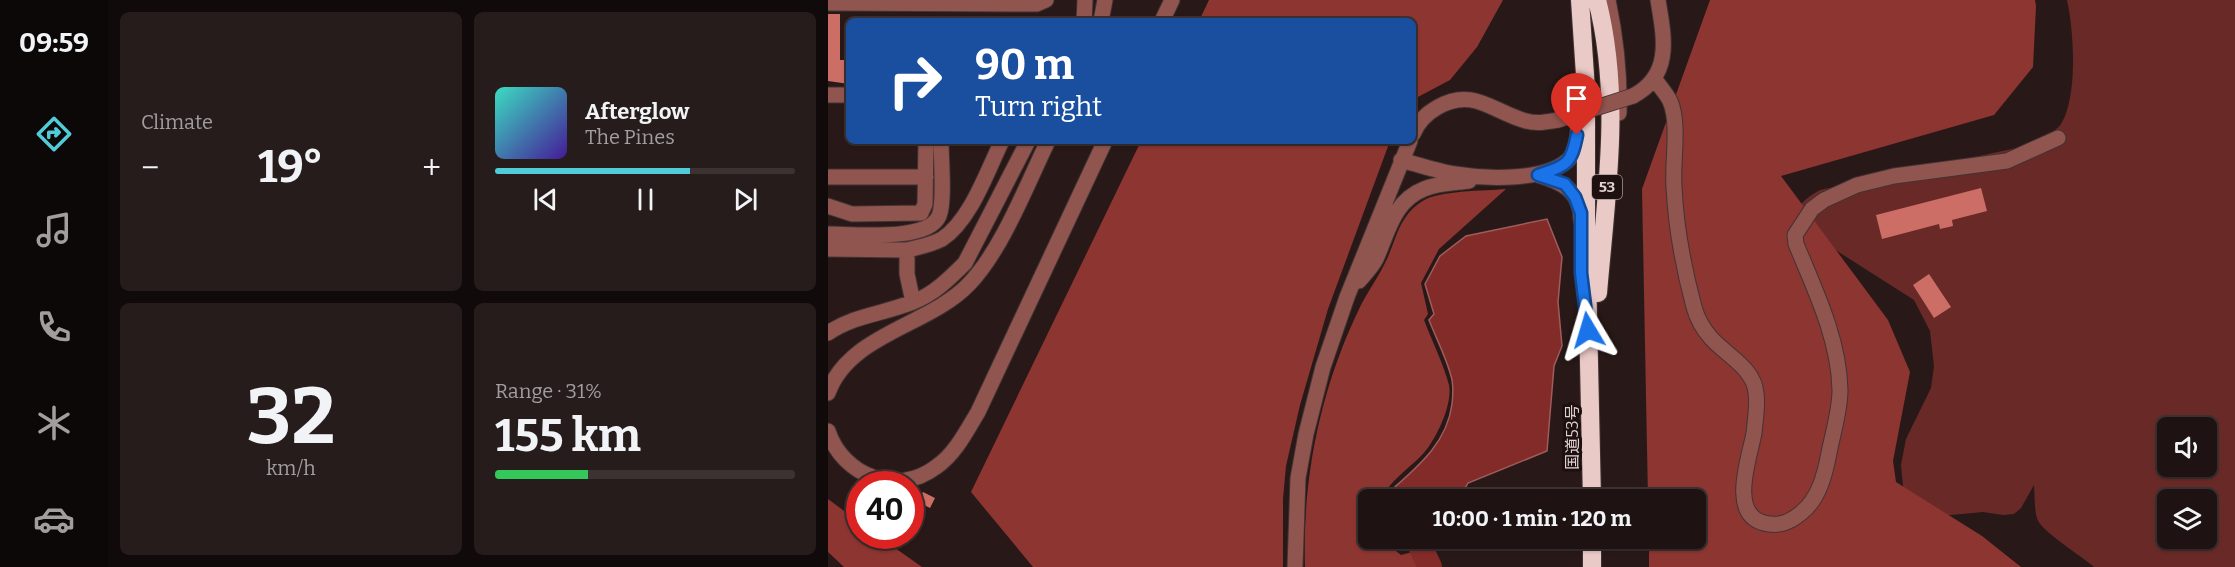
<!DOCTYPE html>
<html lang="en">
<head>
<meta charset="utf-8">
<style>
  :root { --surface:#1e1312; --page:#261c1b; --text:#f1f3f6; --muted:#a19e9f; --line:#3c3232; --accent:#52cbd8 }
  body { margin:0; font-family:Bitter,"Noto Sans JP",serif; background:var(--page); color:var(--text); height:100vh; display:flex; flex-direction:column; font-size:22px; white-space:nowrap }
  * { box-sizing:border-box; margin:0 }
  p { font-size:20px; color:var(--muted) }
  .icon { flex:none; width:33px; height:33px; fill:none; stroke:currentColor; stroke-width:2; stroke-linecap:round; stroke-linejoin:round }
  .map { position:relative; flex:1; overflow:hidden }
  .side { display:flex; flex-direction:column; gap:12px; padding:12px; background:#100a0a; width:720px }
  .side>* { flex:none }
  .guide { position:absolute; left:18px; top:18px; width:570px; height:126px; border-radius:9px; box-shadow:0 2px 4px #0004,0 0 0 2px var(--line); background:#1a4fa0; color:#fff; overflow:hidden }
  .tools { position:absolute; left:1329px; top:417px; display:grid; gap:12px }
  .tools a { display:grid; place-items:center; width:60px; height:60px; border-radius:9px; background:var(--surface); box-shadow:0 2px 4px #0004,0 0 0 2px var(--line); font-size:30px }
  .speed { position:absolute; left:18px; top:471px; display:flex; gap:12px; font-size:30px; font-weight:700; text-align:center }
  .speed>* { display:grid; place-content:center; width:78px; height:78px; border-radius:50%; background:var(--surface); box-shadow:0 2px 4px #0004,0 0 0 2px var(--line); line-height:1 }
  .speed .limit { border:9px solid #d22; background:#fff; color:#111 }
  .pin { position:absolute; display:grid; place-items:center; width:51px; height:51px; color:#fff; margin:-62px -26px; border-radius:50% 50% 50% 0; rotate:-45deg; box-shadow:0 0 6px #0007 }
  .pin .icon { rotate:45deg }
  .me { position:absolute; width:66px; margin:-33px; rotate:353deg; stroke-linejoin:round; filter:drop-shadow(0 0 4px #0008) }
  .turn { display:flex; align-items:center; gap:21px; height:126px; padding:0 30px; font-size:27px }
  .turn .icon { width:78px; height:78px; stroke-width:2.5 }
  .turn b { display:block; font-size:42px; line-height:51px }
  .big { font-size:45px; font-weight:700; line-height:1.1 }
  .side .card { flex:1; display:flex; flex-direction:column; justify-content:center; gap:9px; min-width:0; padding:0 21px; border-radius:9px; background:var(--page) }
  .side .dial { align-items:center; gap:0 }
  .dial b { font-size:78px; line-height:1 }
  .song { display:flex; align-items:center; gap:18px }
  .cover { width:72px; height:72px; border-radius:9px; background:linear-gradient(135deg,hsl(170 70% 55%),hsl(260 70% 35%)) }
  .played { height:6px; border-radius:3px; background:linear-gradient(90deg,var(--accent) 65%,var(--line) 65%) }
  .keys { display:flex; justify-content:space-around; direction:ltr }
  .heat { display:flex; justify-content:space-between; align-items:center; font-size:33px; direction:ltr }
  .charge { height:9px; border-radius:4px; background:linear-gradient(90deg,#34c759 31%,var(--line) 0) }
  .side .tiles { flex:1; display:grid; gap:12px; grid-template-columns:repeat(2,1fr) }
  .trip { position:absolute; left:530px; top:489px; width:348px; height:60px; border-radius:9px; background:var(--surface); box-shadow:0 2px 4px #0004,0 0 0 2px var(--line); font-weight:700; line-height:60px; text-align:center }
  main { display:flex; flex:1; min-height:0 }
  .tabs { display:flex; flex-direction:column; width:108px; justify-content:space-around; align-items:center; background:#0c0807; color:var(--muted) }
  .tabs .icon { width:42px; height:42px }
  .tabs .selected { color:var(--accent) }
  .tabs b { font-size:27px; color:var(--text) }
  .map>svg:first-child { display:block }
  .green { fill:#692a27; fill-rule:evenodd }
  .forest { fill:#8d3531 }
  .water { fill:#832b29; stroke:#9e5d5c; stroke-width:1.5 }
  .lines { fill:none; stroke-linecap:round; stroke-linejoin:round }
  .river { stroke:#832b29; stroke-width:24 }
  .building { fill:#cc6d66 }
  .minor-casing { stroke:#413332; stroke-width:17 }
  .highway-casing { stroke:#413332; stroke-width:20 }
  .minor { stroke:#915550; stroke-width:15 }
  .highway { stroke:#eacac7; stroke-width:18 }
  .minor-bridge-casing { stroke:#413332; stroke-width:17; stroke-linecap:butt }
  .minor-bridge { stroke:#915550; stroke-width:15 }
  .route-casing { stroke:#114b97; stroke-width:15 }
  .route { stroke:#1a73e8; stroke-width:10 }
  .labels { text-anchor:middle; stroke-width:6; stroke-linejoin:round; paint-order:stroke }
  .shield { fill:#1e100f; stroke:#a49898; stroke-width:1.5 }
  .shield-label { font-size:15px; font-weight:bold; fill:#ded3d2 }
  .street-label { font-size:16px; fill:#ded3d2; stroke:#1e100f }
</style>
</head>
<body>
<main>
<nav class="tabs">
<b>09:59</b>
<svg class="icon selected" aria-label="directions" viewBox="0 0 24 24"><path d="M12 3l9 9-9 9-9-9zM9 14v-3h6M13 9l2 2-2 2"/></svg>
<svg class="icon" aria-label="music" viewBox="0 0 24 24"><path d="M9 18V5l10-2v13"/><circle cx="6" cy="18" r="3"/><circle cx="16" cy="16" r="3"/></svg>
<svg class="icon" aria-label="phone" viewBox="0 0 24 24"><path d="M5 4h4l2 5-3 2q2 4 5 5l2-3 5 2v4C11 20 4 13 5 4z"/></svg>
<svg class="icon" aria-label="climate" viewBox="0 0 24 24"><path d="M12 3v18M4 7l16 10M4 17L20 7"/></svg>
<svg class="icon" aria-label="car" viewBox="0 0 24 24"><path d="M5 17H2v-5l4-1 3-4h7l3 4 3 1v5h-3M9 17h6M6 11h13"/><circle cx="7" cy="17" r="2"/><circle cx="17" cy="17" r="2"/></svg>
</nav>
<section class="side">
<div class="tiles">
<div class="card"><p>Climate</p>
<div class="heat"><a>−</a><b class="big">19°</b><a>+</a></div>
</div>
<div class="card">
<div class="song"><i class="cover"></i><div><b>Afterglow</b><p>The Pines</p></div></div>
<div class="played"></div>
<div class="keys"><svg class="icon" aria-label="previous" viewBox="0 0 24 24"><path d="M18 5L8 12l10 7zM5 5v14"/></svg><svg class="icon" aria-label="pause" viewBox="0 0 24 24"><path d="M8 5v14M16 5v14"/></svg><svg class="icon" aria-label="next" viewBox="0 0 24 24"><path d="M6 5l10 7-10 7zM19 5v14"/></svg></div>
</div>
<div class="card dial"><b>32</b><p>km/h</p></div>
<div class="card"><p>Range · 31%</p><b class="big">155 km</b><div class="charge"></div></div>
</div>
</section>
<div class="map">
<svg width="1407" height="567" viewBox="0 0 1407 567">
  <rect width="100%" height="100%" fill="#281918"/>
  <!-- green -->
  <path class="green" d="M1239,0H1407V567H1266C1254,556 1212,531 1209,518C1206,508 1207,495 1206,485L1193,508L1186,514L1175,515L1155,512L1112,516L1076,496L1073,465L1078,439L1103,388L1106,366L1102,331L1086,300L962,221C967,207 979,197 992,190L1207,144C1215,138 1227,132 1233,124C1250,97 1246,31 1239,0ZM1340,428H1378V466H1340ZM1340,500H1378V538H1340Z"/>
  <!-- forest -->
  <path class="forest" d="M381,0H675L649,47L622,80L588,98L585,102V21H371Z
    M882,0H1207L1208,6L1205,67L1166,115L953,176L1060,320L1082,372L1065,461L1068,482L1154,536L1193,567H821V539L867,538V500L820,499L814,189Z
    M313,141H562L500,309L472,405L458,466L455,499V567H205L143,492Z
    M678,189L611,249L593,283L600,314L596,320C604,341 615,363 621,385C625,405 607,442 593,456C580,469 561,482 553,499L540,500V538L553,539L573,555L588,551L595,567H477C474,477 493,387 532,307C540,291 551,276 559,259C569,237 571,217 593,202C609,190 657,191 678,189Z
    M0,499L31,522L32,536H50L94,567H16L0,552Z"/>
  <!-- water -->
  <path class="water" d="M719,219L734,257L730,302L734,346L726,366L719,451L640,483L631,499H557L560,493C588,468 619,444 624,404C625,395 626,385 623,376C618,357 608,338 601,320L606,314L597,284L612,256L638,236Z
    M559,539H614L612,544L573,548Z"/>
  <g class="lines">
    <!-- river -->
    <path class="river" d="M592,546L602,567"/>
  </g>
  <!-- building -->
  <path class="building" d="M0,14H12V60H21V84L0,81Z
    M1153,188L1159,211L1124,220L1125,226L1112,229L1111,224L1054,239L1048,215Z
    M1101,274L1123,307L1106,318L1085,285Z
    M95,492L107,498L102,508L90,502Z"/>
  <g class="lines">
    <defs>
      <path id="minor" d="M780,0C788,38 792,74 791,113
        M0,3L209,4L218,0
        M256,21L257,0
        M273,21L277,0
        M334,21L344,0
        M827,79C831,86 838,93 842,101C852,124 844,162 846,187C848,229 855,266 866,307C869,318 875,329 883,338C898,355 926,368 928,393C930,405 927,421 926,433C922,456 900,514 936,523C951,527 962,522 973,513C991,499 997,474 1001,453C1005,432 1012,411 1012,390C1011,339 987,290 968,244L967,235L984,209L996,200L1029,185L1066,176L1179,161L1230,138
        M0,95H21
        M805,96C845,75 836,37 830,0
        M585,134C590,122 599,113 610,107C645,87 665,112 698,121C709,124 719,122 730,120
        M573,160C591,165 609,171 627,174C657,179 722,182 743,157C751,148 750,129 750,117
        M710,175C734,182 753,191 753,220
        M0,177H98
        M0,206L24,214L93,213L97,204L98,141
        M0,234C25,234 100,242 111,216C117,202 113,158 113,141
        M0,249L79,250V274L85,302C106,294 121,279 137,263L200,141
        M79,250C91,247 103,245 114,239C143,220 159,171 174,141
        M531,281C537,274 544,267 548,259C560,233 565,201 596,189C610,183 626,183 641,181
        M0,333C27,315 55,314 85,302
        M0,393C21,334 101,326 141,284C174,250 199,184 220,141
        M0,431C15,476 68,497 108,467C127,454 138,432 150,412L277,141
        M467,567L470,478L478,434L495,367L519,297L582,141"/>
      <path id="highway" d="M752,0L758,90V225L764,500
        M769,0C794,97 778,196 770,293
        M764,538V567"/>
    </defs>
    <!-- minor casing -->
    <use href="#minor" class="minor-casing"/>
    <!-- highway casing -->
    <use href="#highway" class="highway-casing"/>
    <!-- minor -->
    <use href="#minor" class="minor"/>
    <!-- highway -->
    <use href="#highway" class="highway"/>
    <defs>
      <path id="minor-bridge" d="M730,120L805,96"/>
    </defs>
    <!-- minor-bridge casing -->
    <use href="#minor-bridge" class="minor-bridge-casing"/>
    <!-- minor-bridge -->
    <use href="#minor-bridge" class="minor-bridge"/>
  </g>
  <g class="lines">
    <defs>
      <path id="route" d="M749,135C743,165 739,165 710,175L737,184L747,197L753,213V273L760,330"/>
    </defs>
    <!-- route casing -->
    <use href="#route" class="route-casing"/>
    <!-- route -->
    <use href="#route" class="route"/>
  </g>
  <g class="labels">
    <!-- shield labels -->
    <rect class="shield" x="764" y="175" width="30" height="24" rx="4.5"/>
    <g class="shield-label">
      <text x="779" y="192">53</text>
    </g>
    <!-- street labels -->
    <g class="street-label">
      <text transform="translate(744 437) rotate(-90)" y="6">国道53号</text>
    </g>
  </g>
</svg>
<div class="tools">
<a><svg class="icon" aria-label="sound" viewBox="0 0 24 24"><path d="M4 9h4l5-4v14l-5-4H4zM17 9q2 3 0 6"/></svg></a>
<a><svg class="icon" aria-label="layers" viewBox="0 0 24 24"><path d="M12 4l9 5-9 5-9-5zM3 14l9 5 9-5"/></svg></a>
</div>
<div class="speed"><div class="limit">40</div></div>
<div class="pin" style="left:749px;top:135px;background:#d93025"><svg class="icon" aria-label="arrive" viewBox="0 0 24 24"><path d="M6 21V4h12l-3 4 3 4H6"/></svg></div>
<svg class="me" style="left:760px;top:330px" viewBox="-20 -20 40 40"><path d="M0-17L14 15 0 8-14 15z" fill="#1a73e8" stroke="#fff" stroke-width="4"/></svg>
<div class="trip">10:00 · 1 min · 120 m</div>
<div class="guide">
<div class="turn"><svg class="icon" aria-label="right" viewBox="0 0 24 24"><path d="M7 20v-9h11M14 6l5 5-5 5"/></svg><div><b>90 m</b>Turn right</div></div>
</div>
</div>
</main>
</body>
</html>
